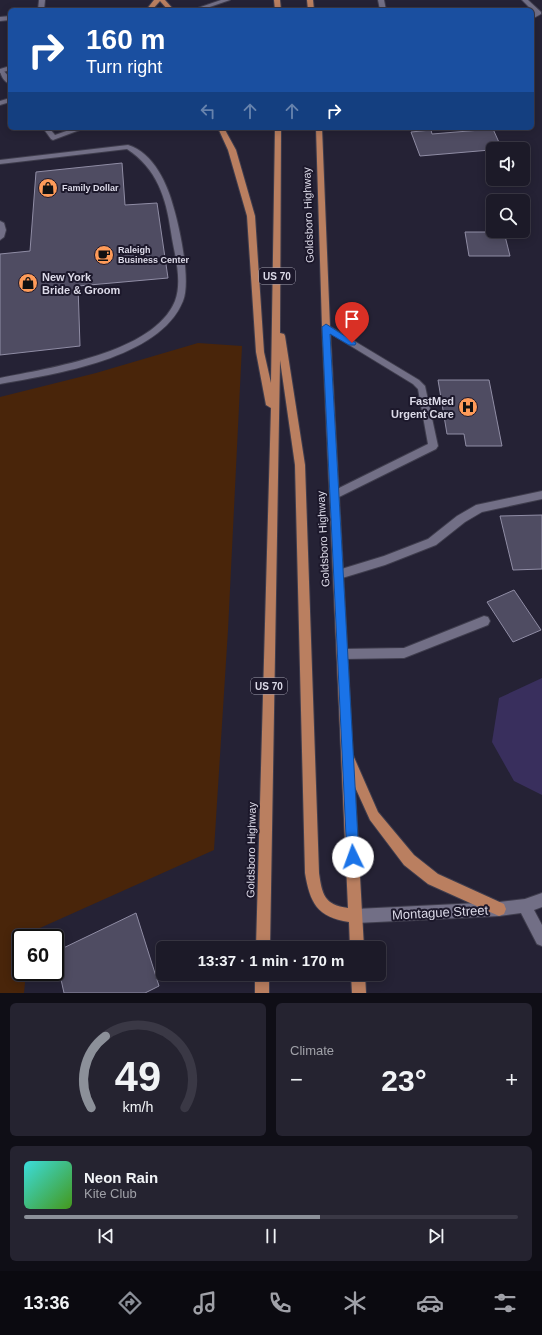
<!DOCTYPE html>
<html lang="en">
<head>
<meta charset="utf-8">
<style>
  :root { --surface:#1c1a28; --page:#252330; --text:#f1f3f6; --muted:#a0a1a8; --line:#3a3845; --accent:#8c9099 }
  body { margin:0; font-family:Helvetica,sans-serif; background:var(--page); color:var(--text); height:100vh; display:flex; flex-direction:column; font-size:15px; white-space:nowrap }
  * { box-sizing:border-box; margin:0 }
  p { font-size:13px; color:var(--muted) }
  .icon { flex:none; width:22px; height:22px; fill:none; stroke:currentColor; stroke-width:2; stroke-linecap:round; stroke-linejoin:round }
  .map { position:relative; height:993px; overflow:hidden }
  .sheet { display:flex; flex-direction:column; gap:10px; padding:10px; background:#0f0e16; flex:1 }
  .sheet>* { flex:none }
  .guide { position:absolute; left:8px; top:8px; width:526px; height:122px; border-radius:6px; box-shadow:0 2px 10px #0003,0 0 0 1px var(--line); background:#1a4fa0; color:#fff; overflow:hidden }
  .buttons { position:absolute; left:486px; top:142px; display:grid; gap:8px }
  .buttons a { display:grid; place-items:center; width:44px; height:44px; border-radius:6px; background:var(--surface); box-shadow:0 2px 10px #0003,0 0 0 1px var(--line); font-size:20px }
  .speed { position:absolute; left:12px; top:929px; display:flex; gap:8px; font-size:20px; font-weight:700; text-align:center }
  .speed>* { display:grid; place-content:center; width:52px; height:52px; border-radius:50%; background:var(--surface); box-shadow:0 2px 10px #0003,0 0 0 1px var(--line); line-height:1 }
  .speed .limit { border:2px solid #111; border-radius:6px; background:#fff; color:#111 }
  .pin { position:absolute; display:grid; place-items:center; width:34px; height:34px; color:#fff; margin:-41px -17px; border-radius:50% 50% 50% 0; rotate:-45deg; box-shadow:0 0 4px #0007 }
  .pin .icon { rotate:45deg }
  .me { position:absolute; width:44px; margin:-22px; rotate:357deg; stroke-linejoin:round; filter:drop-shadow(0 0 3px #0008) }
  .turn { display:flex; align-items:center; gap:14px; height:84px; padding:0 12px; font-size:18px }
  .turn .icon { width:52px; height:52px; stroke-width:2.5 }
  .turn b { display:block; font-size:28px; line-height:34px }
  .lanes { display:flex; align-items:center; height:38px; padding:0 12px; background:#0003; justify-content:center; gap:20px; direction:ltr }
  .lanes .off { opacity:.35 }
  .big { font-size:30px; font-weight:600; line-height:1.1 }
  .sheet .card { flex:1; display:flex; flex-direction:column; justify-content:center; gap:6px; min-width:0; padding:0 14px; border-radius:6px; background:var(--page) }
  .sheet .dial { align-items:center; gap:0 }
  .dial svg { height:104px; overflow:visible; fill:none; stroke:var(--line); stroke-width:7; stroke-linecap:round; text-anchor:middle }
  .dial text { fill:var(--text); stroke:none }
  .song { display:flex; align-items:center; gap:12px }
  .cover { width:48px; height:48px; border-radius:6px; background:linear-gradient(135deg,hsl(180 70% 55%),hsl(100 70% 35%)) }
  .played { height:4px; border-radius:2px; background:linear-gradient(90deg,var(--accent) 60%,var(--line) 60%) }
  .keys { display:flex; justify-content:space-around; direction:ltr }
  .heat { display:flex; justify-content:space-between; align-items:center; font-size:22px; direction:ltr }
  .sheet .tiles { flex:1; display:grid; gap:10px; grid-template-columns:1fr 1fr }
  .card:last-child { grid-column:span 2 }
  .trip { position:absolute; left:156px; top:941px; width:230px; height:40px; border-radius:6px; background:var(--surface); box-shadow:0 2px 10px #0003,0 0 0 1px var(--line); font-weight:600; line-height:40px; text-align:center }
  .tabs { display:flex; height:64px; justify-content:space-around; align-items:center; background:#0b0a10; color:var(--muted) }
  .tabs .icon { width:28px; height:28px }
  .tabs .active { color:var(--accent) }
  .tabs b { font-size:18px; color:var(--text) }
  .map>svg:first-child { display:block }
  .green { fill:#49250a }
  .water { fill:#392f5d }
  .building { fill:#4f4c62; stroke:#908da5 }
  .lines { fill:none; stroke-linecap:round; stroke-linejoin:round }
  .service-casing { stroke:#3f3d4d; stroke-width:2 }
  .minor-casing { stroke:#3f3d4d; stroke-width:2 }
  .secondary-casing { stroke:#3f3d4d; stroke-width:2 }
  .primary-casing { stroke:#3f3d4d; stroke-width:2 }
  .service { fill:#726f86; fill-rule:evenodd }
  .minor { fill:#726f86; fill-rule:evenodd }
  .secondary { fill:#726f86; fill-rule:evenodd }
  .primary { fill:#ba7f60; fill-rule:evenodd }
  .route { fill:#1a73e8; stroke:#114b97 }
  .labels { text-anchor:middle; stroke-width:4; stroke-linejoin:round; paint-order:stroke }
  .far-poi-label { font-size:9px; font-weight:bold; fill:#dcdae8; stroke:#1c182b; text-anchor:start }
  .shield { fill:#1c182b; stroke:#a2a0af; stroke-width:1 }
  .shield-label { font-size:10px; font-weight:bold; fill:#dcdae8 }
  .street-label { font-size:11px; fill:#dcdae8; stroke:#1c182b }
  .poi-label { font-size:11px; font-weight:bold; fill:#dcdae8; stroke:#1c182b; text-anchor:start }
  .near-street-label { font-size:13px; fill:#dcdae8; stroke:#1c182b }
</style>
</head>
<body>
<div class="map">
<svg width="542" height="993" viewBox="0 0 542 993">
  <rect width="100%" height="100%" fill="#252235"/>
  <!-- green -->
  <path class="green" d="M198,343L242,346L228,630L214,850L31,932L30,938H21V972H26L24,993H0V397L96,373Z"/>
  <!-- water -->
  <path class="water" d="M542,678V795L514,781L492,742L499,698Z"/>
  <!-- building -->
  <path class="building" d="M493,129L502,149L420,156L411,132L431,130L432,134Z
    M122,163L125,205L157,203L168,278L78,286L80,346L0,355V254L30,251L36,172Z
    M465,232H504L510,256H469Z
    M438,380H489L502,446H466L464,434H447Z
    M542,515V569L513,570L500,516Z
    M514,590L541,630L513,642L487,602Z
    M136,913L159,986L145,993H64L55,952Z"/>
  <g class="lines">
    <defs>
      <path id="service" d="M378,0H384L386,10H380Z
        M522,0H528L541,12V14L532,19V15L535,13Z
        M0,69L3,70L10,78V84C4,82 0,75 0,69Z
        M10,98V102L0,105V101Z
        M43,128H49L55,135L75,128H85L53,140L51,139Z
        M128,145C154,153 168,185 174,209C180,230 191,281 183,301C160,359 55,374 0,384V378C49,368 154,353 175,301C183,280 174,253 171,232C166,197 157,169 127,149L0,164V160Z
        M0,221L4,223L6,230L4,237L0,240Z
        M326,324L419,380L425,386L438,446L436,449L335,499L331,498L330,495L331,492L428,444L418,389L413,384L323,329L322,327Z
        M542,491V499L482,512L465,522L436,545L385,565L339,579L335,577L334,574L335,571L384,556L428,539L457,516L476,505Z
        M484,616L488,617L490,621L488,625L404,658L343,659L339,658L337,654L339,650L343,649L404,648Z"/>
      <path id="minor" d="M39,0H45L44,10H38Z
        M10,16V20L0,21V17Z
        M542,893V907L534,910L542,925V946L537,944L521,913L499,916L356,923L351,921L349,916L351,911L356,909L499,902L525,899Z"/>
      <path id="secondary" d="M221,0H230L201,10H192Z
        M10,66V70L0,73V69Z"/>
      <path id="primary" d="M154,0H165L174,10H168L160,1L152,10H146Z
        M274,0H280L281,10H275Z
        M307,0H313L314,10H308Z
        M218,128H224L236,150L255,216L264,352L271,383L275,128H281L280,333L284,334L285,336L305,465L319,873C322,894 324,905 348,908L322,327L316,128H322L330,327L353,755L378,812L414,855L438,874L504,904L506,909L504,914L499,916L428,884L404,865L370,820L355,787L364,948H350L349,922C317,917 310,903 305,873L295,465L280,360L270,948H256L271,408L266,405L256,352L247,216L228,150Z
        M255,974H269V993H255Z
        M351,974H365L366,993H352Z"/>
    </defs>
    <!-- service casing -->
    <use href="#service" class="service-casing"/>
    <!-- minor casing -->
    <use href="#minor" class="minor-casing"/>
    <!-- secondary casing -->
    <use href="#secondary" class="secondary-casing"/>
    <!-- primary casing -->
    <use href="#primary" class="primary-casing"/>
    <!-- service -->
    <use href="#service" class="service"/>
    <!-- minor -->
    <use href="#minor" class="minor"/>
    <!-- secondary -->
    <use href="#secondary" class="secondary"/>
    <!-- primary -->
    <use href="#primary" class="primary"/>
  </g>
  <!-- route -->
  <path class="route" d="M326,324L356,343L355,345H349L330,334L359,857L357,861L353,863L348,861L347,857L322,327Z"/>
  <!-- icons -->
  <defs>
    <symbol id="shop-disc" viewBox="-11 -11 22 22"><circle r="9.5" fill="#fe9b59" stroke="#1c182b"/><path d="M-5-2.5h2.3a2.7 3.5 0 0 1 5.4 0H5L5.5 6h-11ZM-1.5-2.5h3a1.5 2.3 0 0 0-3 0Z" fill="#111"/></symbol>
    <symbol id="cafe-disc" viewBox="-11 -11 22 22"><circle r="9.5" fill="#fe9b59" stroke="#1c182b"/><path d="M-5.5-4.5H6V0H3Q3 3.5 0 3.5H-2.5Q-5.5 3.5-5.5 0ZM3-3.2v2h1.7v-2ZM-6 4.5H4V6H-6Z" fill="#111"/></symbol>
    <symbol id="hospital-disc" viewBox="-11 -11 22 22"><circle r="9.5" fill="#fe9b59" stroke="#1c182b"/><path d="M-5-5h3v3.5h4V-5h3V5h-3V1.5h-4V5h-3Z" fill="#111"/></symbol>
  </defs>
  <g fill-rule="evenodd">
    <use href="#shop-disc" x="37" y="177" width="22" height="22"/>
    <use href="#cafe-disc" x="93" y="244" width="22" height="22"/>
    <use href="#shop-disc" x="17" y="272" width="22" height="22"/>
    <use href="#hospital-disc" x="457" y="396" width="22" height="22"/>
  </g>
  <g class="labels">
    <!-- far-poi labels -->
    <g class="far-poi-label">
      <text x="62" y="191">Family Dollar</text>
      <text x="118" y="253">Raleigh<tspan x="118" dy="10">Business Center</tspan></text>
    </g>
    <!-- shield labels -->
    <g class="shield">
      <rect x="259" y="268" width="36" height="16" rx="3"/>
      <rect x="251" y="678" width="36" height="16" rx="3"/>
    </g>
    <g class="shield-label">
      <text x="277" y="280">US 70</text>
      <text x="269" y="690">US 70</text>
    </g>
    <!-- street labels -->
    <g class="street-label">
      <text transform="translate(308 215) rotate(-92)" y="4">Goldsboro Highway</text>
      <text transform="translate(323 539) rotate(-93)" y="4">Goldsboro Highway</text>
      <text transform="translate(251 850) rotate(-89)" y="4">Goldsboro Highway</text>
    </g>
    <!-- poi labels -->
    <g class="poi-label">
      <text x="42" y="281">New York<tspan x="42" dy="13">Bride &amp; Groom</tspan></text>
      <text x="454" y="405" text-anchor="end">FastMed<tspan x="454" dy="13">Urgent Care</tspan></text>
    </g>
    <!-- near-street labels -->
    <g class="near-street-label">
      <text transform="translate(440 912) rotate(-3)" y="5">Montague Street</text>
    </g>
  </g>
</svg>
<div class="buttons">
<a><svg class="icon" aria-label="sound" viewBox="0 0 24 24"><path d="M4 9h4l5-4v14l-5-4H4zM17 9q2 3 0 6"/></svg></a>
<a><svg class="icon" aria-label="search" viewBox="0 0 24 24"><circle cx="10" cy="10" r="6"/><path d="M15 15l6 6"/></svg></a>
</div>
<div class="speed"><div class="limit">60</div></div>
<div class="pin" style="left:352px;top:343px;background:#d93025"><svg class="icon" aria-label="arrive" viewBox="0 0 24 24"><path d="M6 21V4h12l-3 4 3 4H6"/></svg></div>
<svg class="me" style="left:353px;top:857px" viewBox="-20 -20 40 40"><circle r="19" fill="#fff"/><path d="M0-13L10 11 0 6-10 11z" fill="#1a73e8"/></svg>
<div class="trip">13:37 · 1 min · 170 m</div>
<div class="guide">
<div class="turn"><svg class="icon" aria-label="right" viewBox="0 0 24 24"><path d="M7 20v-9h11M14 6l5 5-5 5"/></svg><div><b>160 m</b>Turn right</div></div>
<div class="lanes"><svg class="icon off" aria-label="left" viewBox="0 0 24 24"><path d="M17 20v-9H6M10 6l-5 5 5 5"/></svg><svg class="icon off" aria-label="ahead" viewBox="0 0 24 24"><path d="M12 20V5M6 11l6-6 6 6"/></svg><svg class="icon off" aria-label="ahead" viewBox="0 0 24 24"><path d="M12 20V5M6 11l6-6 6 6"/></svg><svg class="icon" aria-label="right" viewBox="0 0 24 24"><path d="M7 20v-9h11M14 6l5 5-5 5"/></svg></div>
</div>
</div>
<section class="sheet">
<div class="tiles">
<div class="card dial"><svg viewBox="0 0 100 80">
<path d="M14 69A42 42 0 1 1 86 69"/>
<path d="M14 69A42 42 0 0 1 25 14" stroke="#8c9099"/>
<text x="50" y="56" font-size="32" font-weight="700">49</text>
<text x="50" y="72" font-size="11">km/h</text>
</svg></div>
<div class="card"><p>Climate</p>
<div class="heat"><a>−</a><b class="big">23°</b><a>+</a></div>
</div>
<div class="card">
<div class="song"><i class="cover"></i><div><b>Neon Rain</b><p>Kite Club</p></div></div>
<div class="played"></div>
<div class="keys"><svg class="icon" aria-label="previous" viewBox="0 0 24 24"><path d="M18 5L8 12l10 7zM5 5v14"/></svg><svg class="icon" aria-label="pause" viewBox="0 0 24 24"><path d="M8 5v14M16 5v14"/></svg><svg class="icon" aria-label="next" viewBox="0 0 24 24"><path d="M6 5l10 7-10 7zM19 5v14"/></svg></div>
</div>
</div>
</section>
<nav class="tabs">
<b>13:36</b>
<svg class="icon active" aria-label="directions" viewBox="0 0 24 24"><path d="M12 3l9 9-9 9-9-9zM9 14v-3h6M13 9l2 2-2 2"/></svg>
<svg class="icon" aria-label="music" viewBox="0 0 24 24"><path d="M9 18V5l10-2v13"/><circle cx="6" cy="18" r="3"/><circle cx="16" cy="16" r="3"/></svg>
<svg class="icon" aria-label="phone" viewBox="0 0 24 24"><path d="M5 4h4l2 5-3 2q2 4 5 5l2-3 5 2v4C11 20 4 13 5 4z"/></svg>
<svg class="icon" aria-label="climate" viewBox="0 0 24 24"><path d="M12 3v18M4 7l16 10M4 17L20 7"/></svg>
<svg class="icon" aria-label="car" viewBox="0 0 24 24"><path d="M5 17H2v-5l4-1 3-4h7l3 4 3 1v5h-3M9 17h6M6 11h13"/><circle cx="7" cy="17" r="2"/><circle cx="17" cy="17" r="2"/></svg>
<svg class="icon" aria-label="filters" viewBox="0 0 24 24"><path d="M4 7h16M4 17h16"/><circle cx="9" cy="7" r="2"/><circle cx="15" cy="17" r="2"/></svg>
</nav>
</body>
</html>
